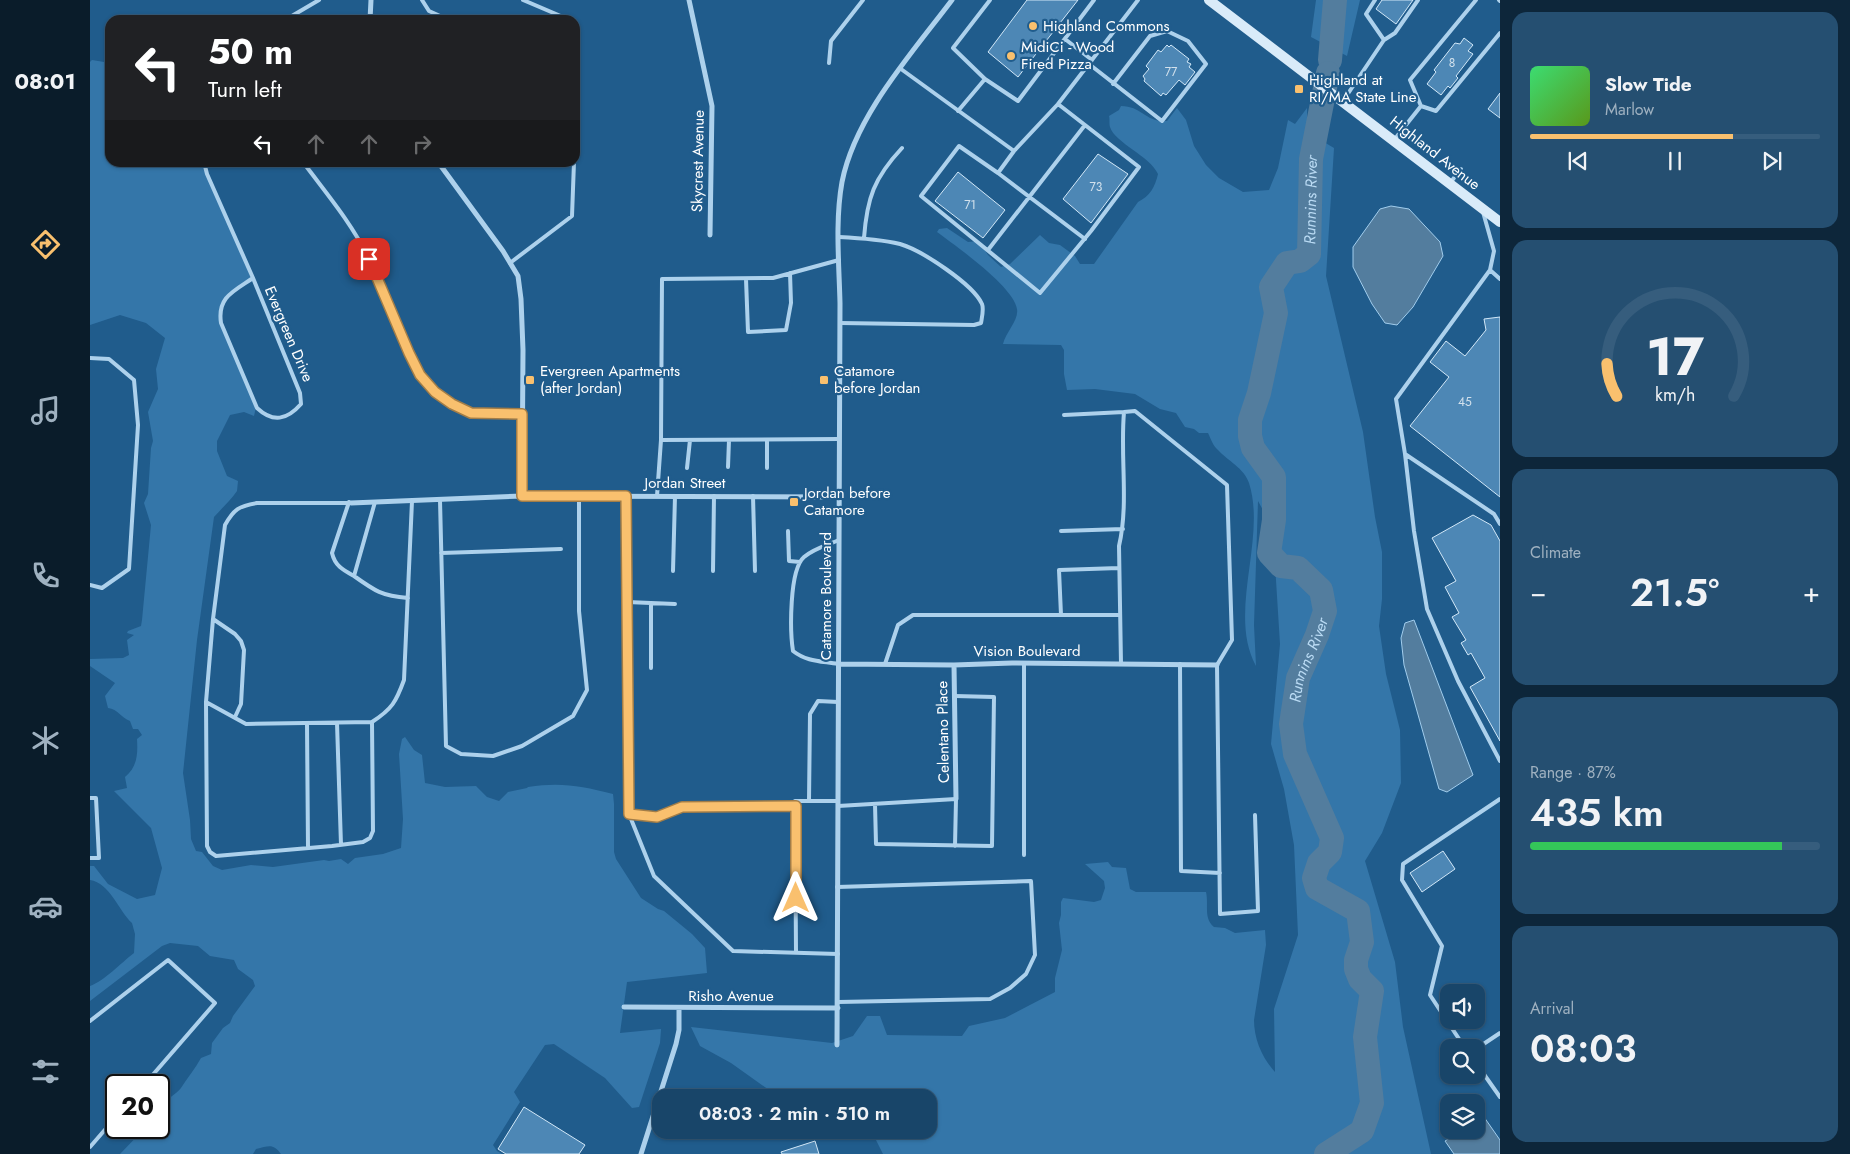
<!DOCTYPE html>
<html lang="en">
<head>
<meta charset="utf-8">
<style>
  :root { --surface:#184569; --page:#254f71; --text:#f1f3f6; --muted:#9fb1c0; --line:#365d7d; --accent:#f9c06e }
  body { margin:0; font-family:Jost,sans-serif; background:var(--page); color:var(--text); height:100vh; display:flex; flex-direction:column; font-size:19px; white-space:nowrap }
  * { box-sizing:border-box; margin:0 }
  p { font-size:16px; color:var(--muted) }
  .icon { flex:none; width:28px; height:28px; fill:none; stroke:currentColor; stroke-width:2; stroke-linecap:round; stroke-linejoin:round }
  .map { position:relative; flex:1; overflow:hidden }
  .panel { display:flex; flex-direction:column; gap:12px; padding:12px; background:#0d263a; width:350px }
  .panel>* { flex:none }
  .hud { position:absolute; left:15px; top:15px; width:475px; height:152px; border-radius:15px; box-shadow:0 1px 4px #0004,0 0 0 1px var(--line); background:#202124; color:#fff; overflow:hidden }
  .buttons { position:absolute; left:1350px; top:984px; display:grid; gap:10px }
  .buttons a { display:grid; place-items:center; width:45px; height:45px; border-radius:10px; background:var(--surface); box-shadow:0 1px 4px #0004,0 0 0 1px var(--line); font-size:25px }
  .speed { position:absolute; left:15px; top:1074px; display:flex; gap:10px; font-size:25px; font-weight:700; text-align:center }
  .speed>* { display:grid; place-content:center; width:65px; height:65px; border-radius:50%; background:var(--surface); box-shadow:0 1px 4px #0004,0 0 0 1px var(--line); line-height:1 }
  .speed .limit { border:2px solid #111; border-radius:8px; background:#fff; color:#111 }
  .pin { position:absolute; display:grid; place-items:center; width:42px; height:42px; color:#fff; margin:-21px; border-radius:10px; box-shadow:0 2px 8px #0006 }
  .me { position:absolute; width:55px; margin:-28px; rotate:0deg; stroke-linejoin:round; filter:drop-shadow(0 0 4px #0008) }
  .turn { display:flex; align-items:center; gap:18px; height:105px; padding:0 20px; font-size:22px }
  .turn .icon { width:65px; height:65px; stroke-width:2.5 }
  .turn b { display:block; font-size:35px; line-height:42px }
  .lanes { display:flex; align-items:center; height:48px; padding:0 20px; background:#0003; justify-content:center; gap:25px; direction:ltr }
  .lanes .off { opacity:.35 }
  .big { font-size:38px; font-weight:600; line-height:1.1 }
  .panel .card { flex:1; display:flex; flex-direction:column; justify-content:center; gap:8px; min-width:0; padding:0 18px; border-radius:15px; background:var(--page) }
  .panel .dial { align-items:center; gap:0 }
  .dial svg { height:130px; overflow:visible; fill:none; stroke:var(--line); stroke-width:7; stroke-linecap:round; text-anchor:middle }
  .dial text { fill:var(--text); stroke:none }
  .song { display:flex; align-items:center; gap:15px }
  .cover { width:60px; height:60px; border-radius:8px; background:linear-gradient(135deg,hsl(140 70% 55%),hsl(90 70% 35%)) }
  .played { height:5px; border-radius:2px; background:linear-gradient(90deg,var(--accent) 70%,var(--line) 70%) }
  .keys { display:flex; justify-content:space-around; direction:ltr }
  .heat { display:flex; justify-content:space-between; align-items:center; font-size:28px; direction:ltr }
  .charge { height:8px; border-radius:4px; background:linear-gradient(90deg,#34c759 87%,var(--line) 0) }
  .trip { position:absolute; left:562px; top:1089px; width:285px; height:50px; border-radius:15px; background:var(--surface); box-shadow:0 1px 4px #0004,0 0 0 1px var(--line); font-weight:600; line-height:50px; text-align:center }
  main { display:flex; flex:1; min-height:0 }
  .tabs { display:flex; flex-direction:column; width:90px; justify-content:space-around; align-items:center; background:#0a1c2a; color:var(--muted) }
  .tabs .icon { width:35px; height:35px }
  .tabs .selected { color:var(--accent) }
  .tabs b { font-size:22px; color:var(--text) }
  .map>svg:first-child { display:block }
  .green { fill:#3476a9 }
  .water { fill:#537d9e; stroke:#a1cded }
  .lines { fill:none; stroke-linecap:round; stroke-linejoin:round }
  .river { stroke:#537d9e; stroke-width:24 }
  .building { fill:#4d87b5; stroke:#d2e8f8 }
  .lane { stroke:#add1ec; stroke-width:4 }
  .street { stroke:#add1ec; stroke-width:5 }
  .secondary { stroke:#d9ebf9; stroke-width:10 }
  .route-casing { stroke:#a27d48; stroke-width:12 }
  .route { stroke:#f9c06e; stroke-width:9 }
  .poi-dot { fill:#f9c06e; stroke:#205c8c; stroke-width:2 }
  .labels { text-anchor:middle; stroke-width:4.5; stroke-linejoin:round; paint-order:stroke }
  .number-label { font-size:12px; fill:#d2e1ec }
  .poi-label { font-size:15px; fill:#fff; stroke:#205c8c; text-anchor:start }
  .street-label { font-size:15px; fill:#fff; stroke:#205c8c }
  .water-label { font-size:16px; font-style:italic; fill:#b9daf3; stroke:#205c8c }
</style>
</head>
<body>
<main>
<nav class="tabs">
<b>08:01</b>
<svg class="icon selected" aria-label="directions" viewBox="0 0 24 24"><path d="M12 3l9 9-9 9-9-9zM9 14v-3h6M13 9l2 2-2 2"/></svg>
<svg class="icon" aria-label="music" viewBox="0 0 24 24"><path d="M9 18V5l10-2v13"/><circle cx="6" cy="18" r="3"/><circle cx="16" cy="16" r="3"/></svg>
<svg class="icon" aria-label="phone" viewBox="0 0 24 24"><path d="M5 4h4l2 5-3 2q2 4 5 5l2-3 5 2v4C11 20 4 13 5 4z"/></svg>
<svg class="icon" aria-label="climate" viewBox="0 0 24 24"><path d="M12 3v18M4 7l16 10M4 17L20 7"/></svg>
<svg class="icon" aria-label="car" viewBox="0 0 24 24"><path d="M5 17H2v-5l4-1 3-4h7l3 4 3 1v5h-3M9 17h6M6 11h13"/><circle cx="7" cy="17" r="2"/><circle cx="17" cy="17" r="2"/></svg>
<svg class="icon" aria-label="filters" viewBox="0 0 24 24"><path d="M4 7h16M4 17h16"/><circle cx="9" cy="7" r="2"/><circle cx="15" cy="17" r="2"/></svg>
</nav>
<div class="map">
<svg width="1410" height="1154" viewBox="0 0 1410 1154">
  <rect width="100%" height="100%" fill="#205c8c"/>
  <!-- green -->
  <path class="green" d="M1226,0H1270L1257,56L1221,37Z
    M2,60L20,63V162L114,163L161,278C146,289 130,296 129,316L166,407L164,416L154,412L140,415L127,441V451L137,476L148,481L147,491C140,501 132,508 124,517L107,640L93,773L100,820L101,839L106,851L112,852L123,866L132,870L161,865L183,867L234,860L239,861L251,859L258,864L265,858L293,854L311,848L313,819L309,754L312,739L315,737L324,750L332,755L335,783L355,787L386,786L397,797L409,801L418,792L437,788L438,787C471,782 491,786 523,794L524,804V852L526,859L551,898L568,909L574,911L602,934L615,948L617,973L537,982L530,1033L571,1029L570,1043L549,1107L542,1108L515,1078L464,1044L455,1045L424,1092L430,1102L403,1145L407,1151L412,1154H191C183,1143 179,1146 166,1149L163,1154H30L55,1128H69C69,1123 67,1116 69,1111C72,1101 87,1094 91,1088C97,1078 105,1069 111,1058L121,1054L122,1043L133,1028L140,1023L143,1016L165,986L163,980L148,969L144,960L120,956L108,946L80,943L72,946L0,1001V986C14,981 31,963 44,953L45,934L42,923C28,910 20,883 0,880V866H4L18,884L47,899L65,895L72,868L61,828L24,791L37,788L35,777C47,767 48,755 47,739L52,735L48,729H43L40,721C31,718 28,709 18,708L15,696L25,683L0,666V659L33,658L39,655L37,640L44,635L37,633L38,631L51,626L52,620L61,525L54,503L58,494L61,448L63,441L58,412L68,389L66,369L75,338L56,323L30,315L0,325V62Z
    M1031,106C1052,106 1056,123 1077,121L1087,108L1096,120L1104,146L1116,165L1129,178L1153,192L1179,190L1188,168L1198,120L1205,124L1217,108V132L1244,148L1236,276L1273,432L1285,517L1292,552V599L1289,626L1296,674L1310,730L1311,783L1292,833L1275,861L1305,962L1313,1027L1341,1154H793L781,1130H839V1098L689,1097L641,1063L610,1046L601,1027L742,1043L763,1036L777,1016H790L797,1035L872,1036L879,1026L915,1018L965,992V978L972,950L969,923L971,915V902L973,898L1004,902L1011,900L1015,888L1014,881L995,864L1018,862L1022,867L1036,868L1040,889L1046,892H1116C1119,905 1113,918 1124,927L1135,928L1145,933L1175,930L1176,945L1164,1020C1164,1039 1172,1058 1185,1072L1184,1009L1208,935L1204,845L1194,789L1181,744L1190,644L1185,564L1179,521L1168,501L1164,625L1166,666C1137,613 1177,539 1159,483C1154,468 1138,461 1128,450C1123,446 1121,439 1118,433H1109L1104,429L1095,427L1086,413L1070,409L1045,394L1005,389L977,390L974,374V350L971,345L913,344C916,332 929,320 927,309C924,287 866,246 847,232L849,229L857,228L878,242L889,241L898,255L911,267L920,264L950,235L959,243L970,245L985,256L990,264H1004L1048,202C1060,196 1065,187 1068,174C1060,156 1025,143 1020,127C1019,124 1020,119 1019,116L1029,110Z"/>
  <!-- water -->
  <path class="water" d="M1301,206L1319,209L1350,242L1353,256L1323,307L1307,325L1295,323L1282,304L1263,267V247L1290,209Z
    M1324,620L1383,775L1357,792L1349,789L1314,665L1311,638L1315,623Z
    M1394,1117L1410,1140V1154H1364L1355,1141L1373,1130H1386V1122Z"/>
  <g class="lines">
    <!-- river -->
    <g class="river">
      <path d="M1240,60L1245,0"/>
      <path id="s1" d="M1236,1154L1272,1131L1282,1103L1275,1037L1282,991L1270,979L1266,969V960L1272,942L1268,911L1227,888L1224,878L1229,863L1240,852L1242,838L1205,754L1201,724L1208,678L1227,635L1235,611L1231,590L1208,568L1191,566L1179,553L1184,520V477L1163,448L1160,436V420L1169,393L1186,313L1181,287L1197,263L1210,261L1219,254L1221,159L1238,73"/>
    </g>
  </g>
  <!-- building -->
  <path class="building" d="M937,0H988L928,77L898,52Z
    M1292,0H1323L1306,24L1286,9Z
    M1374,38L1383,45L1378,51L1383,54L1366,76L1368,78L1360,88L1358,86L1351,95L1337,84L1346,72L1344,70L1365,43L1370,44Z
    M1077,45L1079,47L1081,45L1099,59L1097,62L1101,64L1099,67L1105,72L1095,85L1089,80L1076,95L1073,93L1071,96L1054,81L1055,79L1053,76L1059,69L1056,66L1068,50L1071,52Z
    M1410,93V118L1398,109Z
    M1008,154L1038,174L1001,223L973,199Z
    M868,172L915,210L893,238L845,201Z
    M1410,317V497L1320,426L1359,377L1340,362L1356,341L1375,356L1396,330L1394,319Z
    M1383,515L1401,525L1410,541V741L1380,687L1395,678L1381,653L1378,655L1371,643L1376,640L1362,617L1369,613L1355,587L1366,581L1342,538Z
    M1353,851L1365,869L1332,892L1320,873Z
    M434,1107L495,1145L489,1154H416L408,1149Z
    M725,1141L729,1154H692L691,1152Z"/>
  <g class="lines">
    <!-- lane -->
    <path class="lane" d="M332,0L339,11L359,20
      M433,0L480,20
      M900,0L863,48L895,79L928,101L1004,0
      M1285,0L1276,14L1294,40
      M1386,0L1320,80L1331,106L1346,111L1410,33
      M1409,0L1410,1
      M195,20L229,0
      M485,27L488,39L485,140
      M975,39L1002,60
      M739,63L741,41L773,0
      M999,64L1072,121L1116,64L1098,41L1077,31L1060,36L1023,84
      M811,69L924,151L908,173L869,146L831,196L950,293L1001,231L1049,167L968,104L924,151
      M1253,101L1294,40L1305,33L1328,0
      M968,104L1048,0
      M868,111L895,79
      M1304,140L1331,106
      M114,162L117,174L163,278
      M213,162C236,193 261,222 278,257C303,309 318,391 379,412C390,416 418,414 432,414
      M908,173L995,239
      M1360,183L1371,169
      M749,237C770,238 789,239 810,244C831,250 883,284 892,304C894,309 892,317 891,323L884,325L750,323
      M774,238C777,198 784,178 812,148
      M898,250L995,125
      M420,263L482,216L484,162
      M1400,270L1410,279
      M163,278L210,393L211,404C197,420 183,423 167,408L131,323C127,297 144,291 163,278Z
      M656,279L658,332L696,330L701,303L700,273
      M0,358L19,359L44,380L48,425L39,569L12,588L0,585
      M974,415L1034,412
      M571,440L572,279L683,278L749,260
      M677,440V468
      M1315,454L1306,399L1400,270L1404,251L1393,212
      M638,467L639,440
      M597,468L600,440
      M536,495L539,814L564,876L643,951L748,954
      M567,496L571,440L749,439
      M663,496L665,571
      M350,500L356,746L371,754L403,756L432,746L483,716L497,690L489,611V496
      M259,502L242,553C245,566 253,570 264,576
      M285,502L264,576C285,591 292,596 318,598
      M261,503H167C149,506 144,509 135,525L123,619L116,702L156,724L282,722C302,709 306,702 314,680L322,501
      M1410,524L1404,514L1315,454L1324,531L1337,609L1368,681L1410,761
      M698,531L699,561L710,562
      M971,531L1033,529
      M351,553L471,549
      M1029,568L969,570L971,615H1030
      M583,571L585,496
      M623,571L624,496
      M537,602L585,604
      M123,619L145,634L151,641L154,650L151,704L145,717
      M934,663V855
      M748,664C732,661 717,662 703,651C700,632 699,570 714,557C723,549 737,545 749,540
      M795,664L808,625L823,615H971
      M1031,664L1029,546C1039,503 1030,457 1034,412L1045,411L1137,485L1142,640L1127,665L1130,914L1168,911L1165,815
      M1090,664L1091,871L1130,873
      M561,668V603
      M116,702L117,846L120,852L126,856L242,846L273,842L280,838L283,831L282,722
      M217,723L218,848
      M247,723L251,845
      M0,798H6L9,858H0
      M719,801L720,714L728,701L748,702
      M785,804L786,844L902,846L904,697L865,696
      M748,806L866,799L865,846
      M539,814L567,817L592,807L705,806
      M747,887L941,881L945,955L936,974L920,988L900,999L748,1002
      M706,953L705,801H748
      M0,1021L78,960L125,1003L54,1085
      M1375,1048L1340,995L1352,946L1312,880L1313,864L1410,799
      M1386,1049L1410,1033
      M1386,1063L1410,1097
      M0,1147L26,1117"/>
    <!-- street -->
    <path class="street" d="M599,0L622,106L620,235
      M280,20L281,0
      M348,162L413,251L428,276L431,299L433,350L432,496
      M261,503L432,496L749,497
      M748,664L864,665L922,663L1127,665
      M864,665L866,799
      M534,1007L748,1008
      M747,1045L750,303C749,263 745,221 752,182C765,116 822,53 862,0
      M551,1154L586,1044L589,1030V1008"/>
    <!-- secondary -->
    <path class="secondary" d="M1119,0L1410,222"/>
  </g>
  <g class="lines">
    <defs>
      <path id="route" d="M279,259L319,353L330,375L345,392L362,404L381,413L432,414V496H536L539,814L567,817L592,807L706,806V898"/>
    </defs>
    <!-- route casing -->
    <use href="#route" class="route-casing"/>
    <!-- route -->
    <use href="#route" class="route"/>
  </g>
  <!-- markers -->
  <g class="poi-dot">
    <circle cx="943" cy="26" r="5"/>
    <circle cx="921" cy="56" r="5"/>
    <rect x="1204" y="84" width="10" height="10" rx="2.5"/>
    <rect x="435" y="375" width="10" height="10" rx="2.5"/>
    <rect x="729" y="375" width="10" height="10" rx="2.5"/>
    <rect x="699" y="497" width="10" height="10" rx="2.5"/>
  </g>
  <g class="labels">
    <!-- number labels -->
    <g class="number-label">
      <text x="1362" y="67">8</text>
      <text x="1081" y="76">77</text>
      <text x="1006" y="191">73</text>
      <text x="880" y="209">71</text>
      <text x="1375" y="406">45</text>
    </g>
    <!-- poi labels -->
    <g class="poi-label">
      <text x="953" y="31">Highland Commons</text>
      <text x="931" y="52">MidiCi - Wood<tspan x="931" dy="17">Fired Pizza</tspan></text>
      <text x="1219" y="85">Highland at<tspan x="1219" dy="17">RI/MA State Line</tspan></text>
      <text x="450" y="376">Evergreen Apartments<tspan x="450" dy="17">(after Jordan)</tspan></text>
      <text x="744" y="376">Catamore<tspan x="744" dy="17">before Jordan</tspan></text>
      <text x="714" y="498">Jordan before<tspan x="714" dy="17">Catamore</tspan></text>
    </g>
    <!-- street labels -->
    <g class="street-label">
      <text transform="translate(1345 153) rotate(38)" y="5">Highland Avenue</text>
      <text transform="translate(608 161) rotate(-89)" y="5">Skycrest Avenue</text>
      <text transform="translate(199 334) rotate(67)" y="5">Evergreen Drive</text>
      <text x="595" y="488">Jordan Street</text>
      <text transform="translate(736 596) rotate(-90)" y="5">Catamore Boulevard</text>
      <text x="937" y="656">Vision Boulevard</text>
      <text transform="translate(853 732) rotate(-91)" y="5">Celentano Place</text>
      <text x="641" y="1001">Risho Avenue</text>
    </g>
    <!-- water labels -->
    <g class="water-label">
      <text dy="6" stroke="none"><textPath href="#s1" startOffset="1089">Runnins River</textPath></text>
      <text dy="6" stroke="none"><textPath href="#s1" startOffset="564">Runnins River</textPath></text>
    </g>
  </g>
</svg>
<div class="buttons">
<a><svg class="icon" aria-label="sound" viewBox="0 0 24 24"><path d="M4 9h4l5-4v14l-5-4H4zM17 9q2 3 0 6"/></svg></a>
<a><svg class="icon" aria-label="search" viewBox="0 0 24 24"><circle cx="10" cy="10" r="6"/><path d="M15 15l6 6"/></svg></a>
<a><svg class="icon" aria-label="layers" viewBox="0 0 24 24"><path d="M12 4l9 5-9 5-9-5zM3 14l9 5 9-5"/></svg></a>
</div>
<div class="speed"><div class="limit">20</div></div>
<div class="pin" style="left:279px;top:259px;background:#d93025"><svg class="icon" aria-label="arrive" viewBox="0 0 24 24"><path d="M6 21V4h12l-3 4 3 4H6"/></svg></div>
<svg class="me" style="left:706px;top:898px" viewBox="-20 -20 40 40"><path d="M0-17L14 15 0 8-14 15z" fill="#f9c06e" stroke="#fff" stroke-width="4"/></svg>
<div class="trip">08:03 · 2 min · 510 m</div>
<div class="hud">
<div class="turn"><svg class="icon" aria-label="left" viewBox="0 0 24 24"><path d="M17 20v-9H6M10 6l-5 5 5 5"/></svg><div><b>50 m</b>Turn left</div></div>
<div class="lanes"><svg class="icon" aria-label="left" viewBox="0 0 24 24"><path d="M17 20v-9H6M10 6l-5 5 5 5"/></svg><svg class="icon off" aria-label="ahead" viewBox="0 0 24 24"><path d="M12 20V5M6 11l6-6 6 6"/></svg><svg class="icon off" aria-label="ahead" viewBox="0 0 24 24"><path d="M12 20V5M6 11l6-6 6 6"/></svg><svg class="icon off" aria-label="right" viewBox="0 0 24 24"><path d="M7 20v-9h11M14 6l5 5-5 5"/></svg></div>
</div>
</div>
<section class="panel">
<div class="card">
<div class="song"><i class="cover"></i><div><b>Slow Tide</b><p>Marlow</p></div></div>
<div class="played"></div>
<div class="keys"><svg class="icon" aria-label="previous" viewBox="0 0 24 24"><path d="M18 5L8 12l10 7zM5 5v14"/></svg><svg class="icon" aria-label="pause" viewBox="0 0 24 24"><path d="M8 5v14M16 5v14"/></svg><svg class="icon" aria-label="next" viewBox="0 0 24 24"><path d="M6 5l10 7-10 7zM19 5v14"/></svg></div>
</div>
<div class="card dial"><svg viewBox="0 0 100 80">
<path d="M14 69A42 42 0 1 1 86 69"/>
<path d="M14 69A42 42 0 0 1 8 49" stroke="#f9c06e"/>
<text x="50" y="56" font-size="32" font-weight="700">17</text>
<text x="50" y="72" font-size="11">km/h</text>
</svg></div>
<div class="card"><p>Climate</p>
<div class="heat"><a>−</a><b class="big">21.5°</b><a>+</a></div>
</div>
<div class="card"><p>Range · 87%</p><b class="big">435 km</b><div class="charge"></div></div>
<div class="card"><p>Arrival</p><b class="big">08:03</b></div>
</section>
</main>
</body>
</html>
